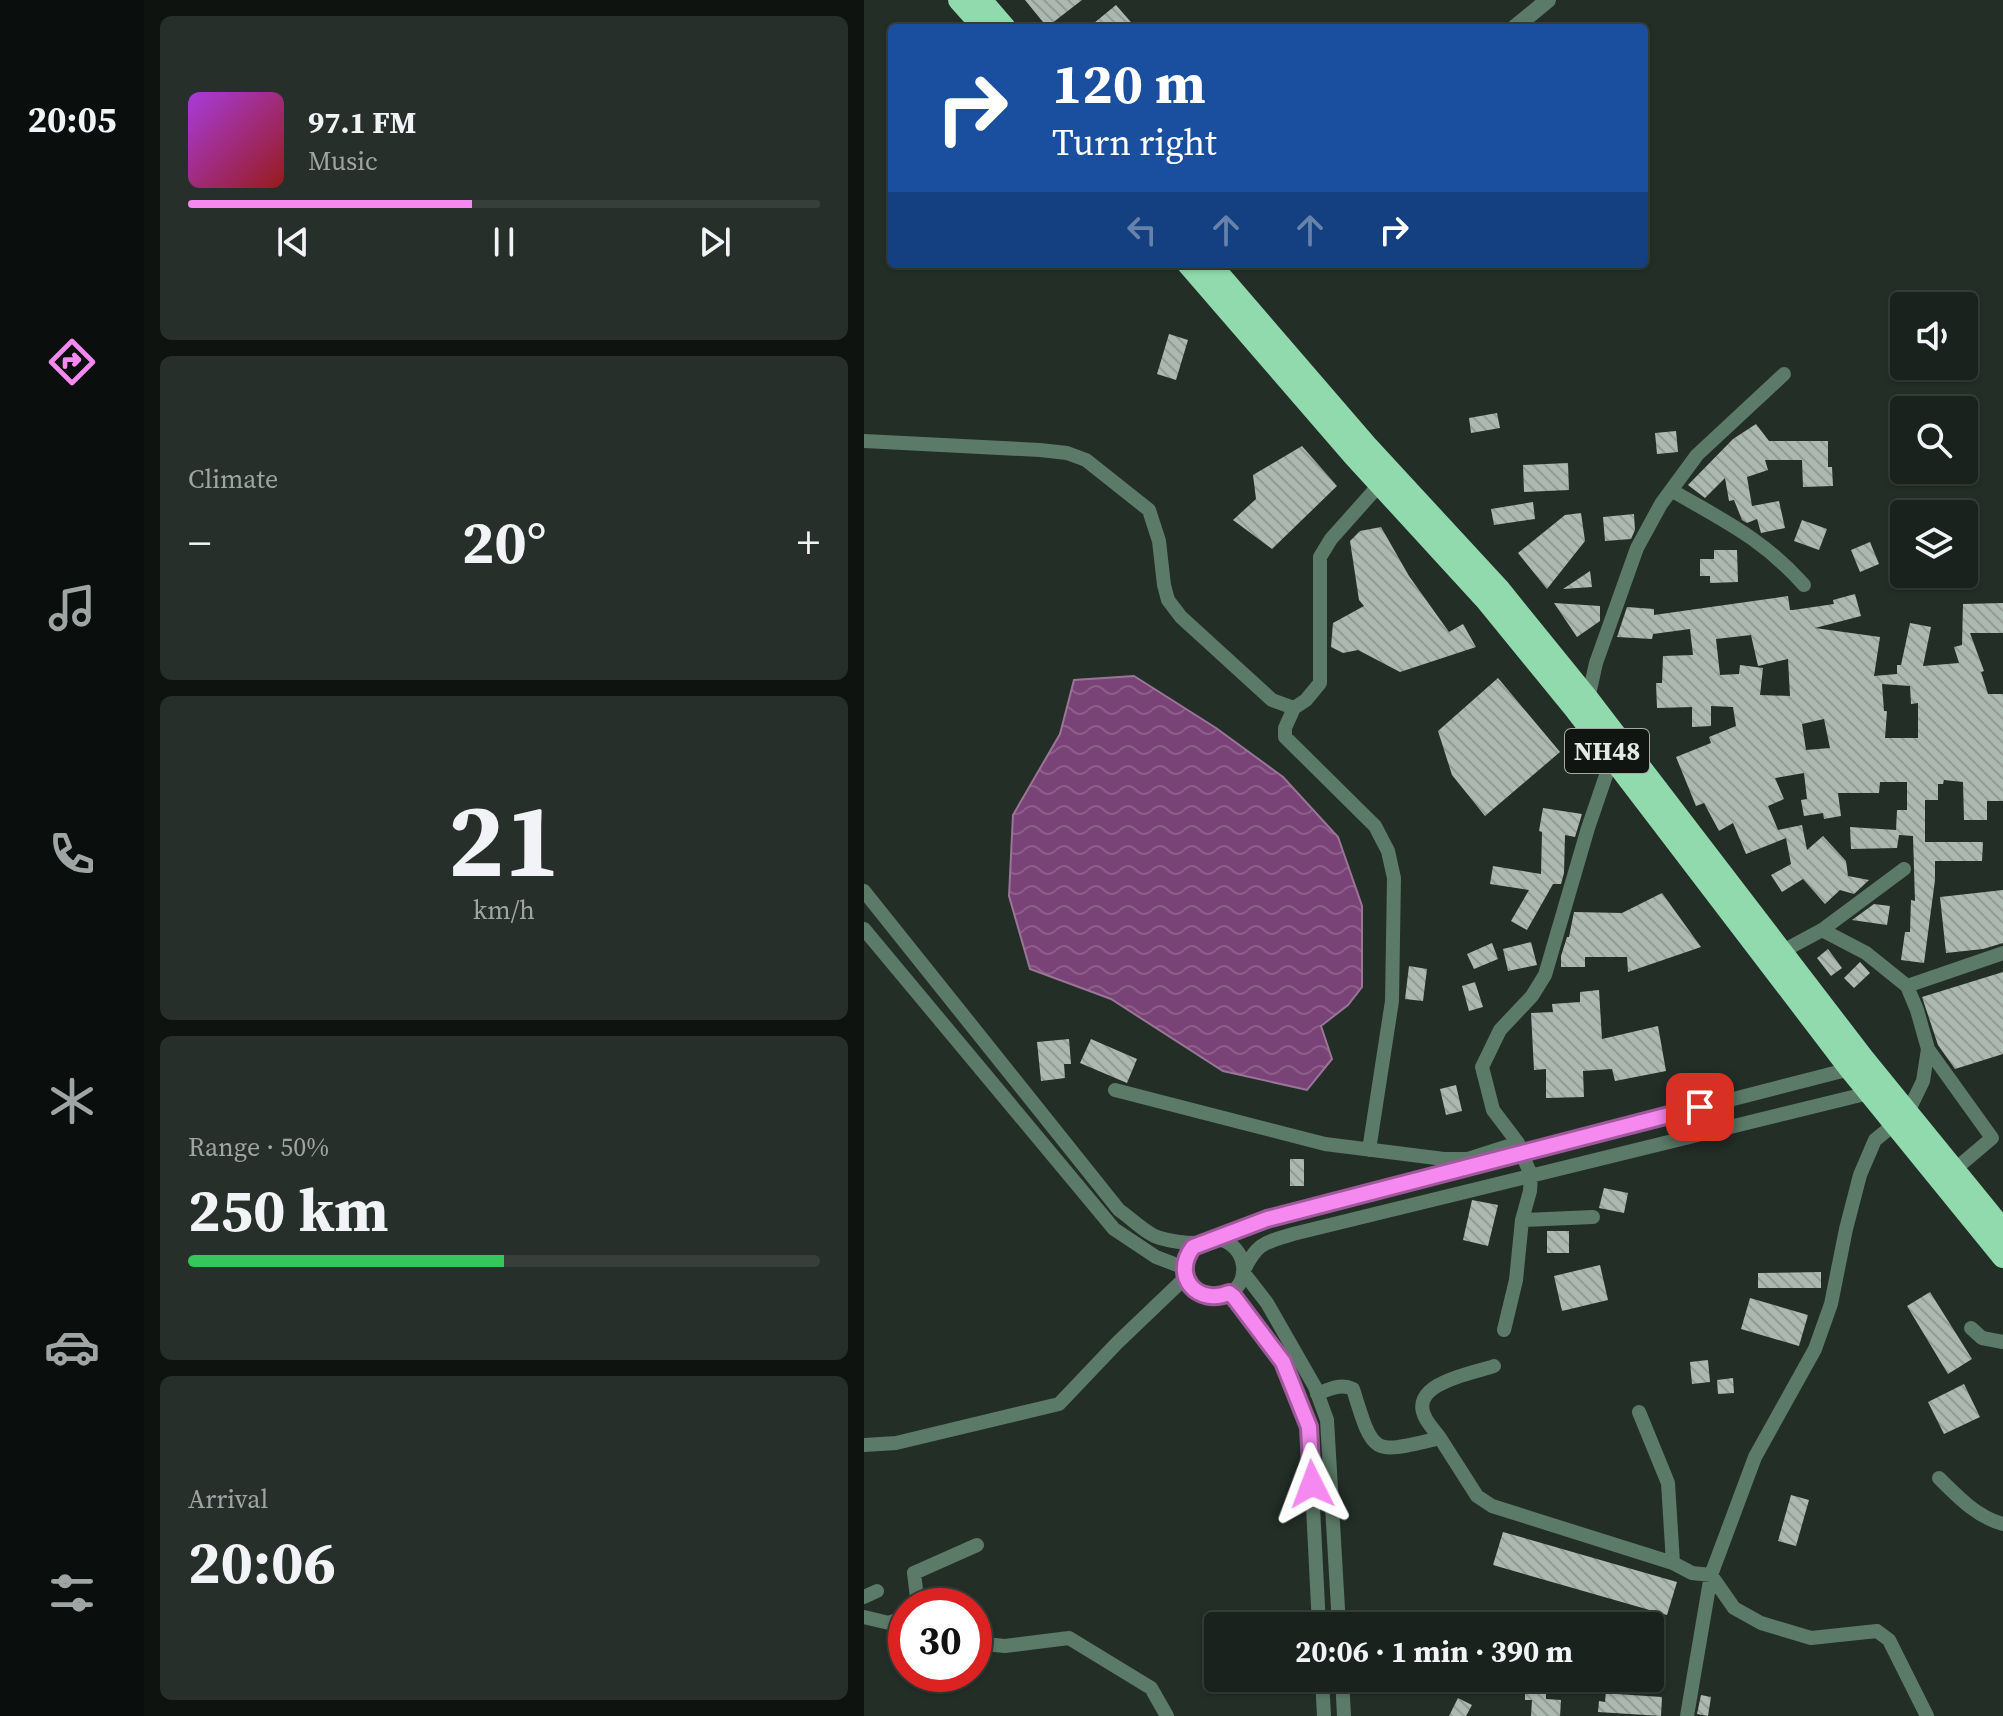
<!DOCTYPE html>
<html lang="en">
<head>
<meta charset="utf-8">
<style>
  :root { --surface:#1a221d; --page:#272f2a; --text:#f1f3f6; --muted:#9fa4a4; --line:#383f3b; --accent:#f589ef }
  body { margin:0; font-family:"Source Serif 4",serif; background:var(--page); color:var(--text); height:100vh; display:flex; flex-direction:column; font-size:30px; white-space:nowrap }
  * { box-sizing:border-box; margin:0 }
  p { font-size:26px; color:var(--muted) }
  .icon { flex:none; width:44px; height:44px; fill:none; stroke:currentColor; stroke-width:2; stroke-linecap:round; stroke-linejoin:round }
  .map { position:relative; flex:1; overflow:hidden }
  .side { display:flex; flex-direction:column; gap:16px; padding:16px; background:#0e1310; width:720px }
  .side>* { flex:none }
  .banner { position:absolute; left:24px; top:24px; width:760px; height:244px; border-radius:8px; box-shadow:0 2px 6px #0004,0 0 0 2px var(--line); background:#1a4fa0; color:#fff; overflow:hidden }
  .buttons { position:absolute; left:1026px; top:292px; display:grid; gap:16px }
  .buttons a { display:grid; place-items:center; width:88px; height:88px; border-radius:8px; background:var(--surface); box-shadow:0 2px 6px #0004,0 0 0 2px var(--line); font-size:40px }
  .speed { position:absolute; left:24px; top:1588px; display:flex; gap:16px; font-size:40px; font-weight:700; text-align:center }
  .speed>* { display:grid; place-content:center; width:104px; height:104px; border-radius:50%; background:var(--surface); box-shadow:0 2px 6px #0004,0 0 0 2px var(--line); line-height:1 }
  .speed .limit { border:12px solid #d22; background:#fff; color:#111 }
  .pin { position:absolute; display:grid; place-items:center; width:68px; height:68px; color:#fff; margin:-34px; border-radius:16px; box-shadow:0 4px 12px #0006 }
  .me { position:absolute; width:88px; margin:-44px; rotate:357deg; stroke-linejoin:round; filter:drop-shadow(0 0 6px #0008) }
  .turn { display:flex; align-items:center; gap:28px; height:168px; padding:0 32px; font-size:36px }
  .turn .icon { width:104px; height:104px; stroke-width:2.5 }
  .turn b { display:block; font-size:56px; line-height:68px }
  .lanes { display:flex; align-items:center; height:76px; padding:0 32px; background:#0003; justify-content:center; gap:40px; direction:ltr }
  .lanes .off { opacity:.35 }
  .big { font-size:60px; font-weight:700; line-height:1.1 }
  .side .widget { flex:1; display:flex; flex-direction:column; justify-content:center; gap:12px; min-width:0; padding:0 28px; border-radius:12px; background:var(--page) }
  .side .dial { align-items:center; gap:0 }
  .dial b { font-size:104px; line-height:1 }
  .song { display:flex; align-items:center; gap:24px }
  .cover { width:96px; height:96px; border-radius:12px; background:linear-gradient(135deg,hsl(280 70% 55%),hsl(0 70% 35%)) }
  .played { height:8px; border-radius:4px; background:linear-gradient(90deg,var(--accent) 45%,var(--line) 45%) }
  .keys { display:flex; justify-content:space-around; direction:ltr }
  .heat { display:flex; justify-content:space-between; align-items:center; font-size:44px; direction:ltr }
  .charge { height:12px; border-radius:6px; background:linear-gradient(90deg,#34c759 50%,var(--line) 0) }
  .trip { position:absolute; left:340px; top:1612px; width:460px; height:80px; border-radius:8px; background:var(--surface); box-shadow:0 2px 6px #0004,0 0 0 2px var(--line); font-weight:700; line-height:80px; text-align:center }
  main { display:flex; flex:1; min-height:0 }
  .tab-bar { display:flex; flex-direction:column; width:144px; justify-content:space-around; align-items:center; background:#0a0e0c; color:var(--muted) }
  .tab-bar .icon { width:56px; height:56px }
  .tab-bar .selected { color:var(--accent) }
  .tab-bar b { font-size:36px; color:var(--text) }
  .map>svg:first-child { display:block }
  .water { fill:url(#water-waves); stroke:#9a7598; stroke-width:2 }
  .building { fill:url(#building-back-hatch); fill-rule:evenodd }
  .lines { fill:none; stroke-linecap:round; stroke-linejoin:round }
  .minor { stroke:#5b7a67; stroke-width:14 }
  .tertiary { stroke:#5b7a67; stroke-width:16 }
  .trunk { stroke:#90daad; stroke-width:22 }
  .route-casing { stroke:#9f599b; stroke-width:20 }
  .route { stroke:#f589ef; stroke-width:14 }
  .labels { text-anchor:middle; stroke-width:8; stroke-linejoin:round; paint-order:stroke }
  .shield { fill:#101512; stroke:#a4aaa6; stroke-width:2 }
  .shield-label { font-size:26px; font-weight:bold; fill:#e3eae5 }
</style>
</head>
<body>
<main>
<nav class="tab-bar">
<b>20:05</b>
<svg class="icon selected" aria-label="directions" viewBox="0 0 24 24"><path d="M12 3l9 9-9 9-9-9zM9 14v-3h6M13 9l2 2-2 2"/></svg>
<svg class="icon" aria-label="music" viewBox="0 0 24 24"><path d="M9 18V5l10-2v13"/><circle cx="6" cy="18" r="3"/><circle cx="16" cy="16" r="3"/></svg>
<svg class="icon" aria-label="phone" viewBox="0 0 24 24"><path d="M5 4h4l2 5-3 2q2 4 5 5l2-3 5 2v4C11 20 4 13 5 4z"/></svg>
<svg class="icon" aria-label="climate" viewBox="0 0 24 24"><path d="M12 3v18M4 7l16 10M4 17L20 7"/></svg>
<svg class="icon" aria-label="car" viewBox="0 0 24 24"><path d="M5 17H2v-5l4-1 3-4h7l3 4 3 1v5h-3M9 17h6M6 11h13"/><circle cx="7" cy="17" r="2"/><circle cx="17" cy="17" r="2"/></svg>
<svg class="icon" aria-label="filters" viewBox="0 0 24 24"><path d="M4 7h16M4 17h16"/><circle cx="9" cy="7" r="2"/><circle cx="15" cy="17" r="2"/></svg>
</nav>
<section class="side">
<div class="widget">
<div class="song"><i class="cover"></i><div><b>97.1 FM</b><p>Music</p></div></div>
<div class="played"></div>
<div class="keys"><svg class="icon" aria-label="previous" viewBox="0 0 24 24"><path d="M18 5L8 12l10 7zM5 5v14"/></svg><svg class="icon" aria-label="pause" viewBox="0 0 24 24"><path d="M8 5v14M16 5v14"/></svg><svg class="icon" aria-label="next" viewBox="0 0 24 24"><path d="M6 5l10 7-10 7zM19 5v14"/></svg></div>
</div>
<div class="widget"><p>Climate</p>
<div class="heat"><a>−</a><b class="big">20°</b><a>+</a></div>
</div>
<div class="widget dial"><b>21</b><p>km/h</p></div>
<div class="widget"><p>Range · 50%</p><b class="big">250 km</b><div class="charge"></div></div>
<div class="widget"><p>Arrival</p><b class="big">20:06</b></div>
</section>
<div class="map">
<svg width="1139" height="1716" viewBox="0 0 1139 1716">
  <defs>
    <pattern id="water-waves" width="16" height="10" patternUnits="userSpaceOnUse" patternTransform="scale(2)"><rect width="16" height="10" fill="#7a4377"/><path d="M0 5q4-4 8 0t8 0" fill="none" stroke="#8d5e8a"/></pattern>
    <pattern id="building-back-hatch" width="6" height="6" patternUnits="userSpaceOnUse" patternTransform="scale(2)"><rect width="6" height="6" fill="#acb9b0"/><path d="M-1 5l2 2M0 0l6 6M5-1l2 2" fill="none" stroke="#929c95"/></pattern>
  </defs>
  <rect width="100%" height="100%" fill="#232e27"/>
  <!-- water -->
  <path class="water" d="M270,676L352,728L419,777L474,837L498,906V987L484,1005L457,1026L468,1059L443,1090L359,1071L247,999L166,969L145,896L149,815L196,734L210,680Z"/>
  <!-- building -->
  <path class="building" d="M161,0H218L183,27Z
    M252,5L272,28H224Z
    M305,334L324,340L312,380L293,374Z
    M633,413L636,428L607,433L605,418Z
    M892,424L905,441H964V467H968L969,486L939,487L938,460H901L904,470L883,477L888,506L915,501L921,528L897,533L893,519L883,523L878,520L870,500L865,501L861,478L841,498L824,485L869,439Z
    M812,431L814,452L793,454L791,433Z
    M438,446L473,486L408,549L369,520L392,499L389,475Z
    M704,463L705,490L660,492L659,465Z
    M669,502L671,519L630,525L627,509Z
    M717,513L721,541L683,589L654,553L701,515Z
    M770,514L771,530L767,539L741,541L739,517Z
    M938,520L963,529L955,550L930,541Z
    M517,527L545,576L585,632L599,624L612,647L536,672L494,650L479,653L467,647L469,623L500,606L495,600L486,541L496,531Z
    M1006,542L1015,564L996,572L987,550Z
    M850,550H873L874,582L846,583V576H836V559H850Z
    M726,571L728,587L699,589Z
    M991,594L997,616L951,628L1016,637L1010,676L1033,674V665H1037L1046,623L1067,627L1059,666L1095,663L1090,647L1098,645L1099,604L1139,603V633H1106L1120,671L1117,672L1124,694H1139V801H1123V820H1100L1099,782L1080,780L1079,784H1074V800H1061V842H1119L1118,861H1071V880L1060,963L1037,960L1041,932H1046L1047,900L1051,901L1049,836L1035,835L1033,848L987,849L986,827L1032,830L1033,810H1043V782H1016L1015,793H974L977,816L960,819L959,813L940,816L937,800L943,799L940,773L911,778L920,799L904,806L914,830L938,825L943,850L959,836L982,861L984,876L1005,880L990,894L976,890L961,904L939,879L918,892L907,875L927,864L922,838L882,854L869,823L855,831L840,803L832,806L812,757L847,743L845,737L872,726L869,707L847,706V726L828,727V707L793,708L792,683H798L799,656L829,655L826,629L789,634L788,639L753,637L763,607L790,609V615L924,596L926,610H929L970,604L969,600ZM887,635L894,666L924,659L926,696L896,695L899,668L876,665L875,674L856,675L852,639ZM1018,684L1046,686L1047,704L1054,703V738H1021L1023,711H1020ZM960,719L966,748L942,750L938,724Z
    M690,603L736,606V621L713,637Z
    M634,678L696,752L621,816L588,775L574,731Z
    M679,808L718,814L711,837L701,835L700,873L697,884H689L663,930L647,921L665,890L626,884L629,866L677,874L678,832L675,831Z
    M1139,890V943L1119,949L1082,953L1076,897Z
    M798,893L837,947L764,972L763,957H721V967H697V956L703,937H705L710,912L758,913Z
    M1010,904L1026,906L1023,925L988,920Z
    M667,942L673,965L644,971L639,949Z
    M628,943L634,959L610,969L603,954Z
    M964,949L978,968L967,976L953,958Z
    M996,962L1006,973L990,988L980,978Z
    M545,966L563,969L559,1001L541,999Z
    M1139,972V1054L1091,1069L1074,1045L1058,997Z
    M611,982L619,1007L605,1011L598,986Z
    M735,990L738,1039L794,1026L802,1071L751,1081L748,1069L719,1071L720,1097L682,1098V1069L670,1070L667,1013L689,1012L688,1004L716,1002V992Z
    M205,1039L207,1064H200L201,1078L177,1081L173,1042Z
    M227,1039L273,1059L263,1083L216,1063Z
    M592,1085L598,1111L582,1115L576,1089Z
    M426,1159H440V1186H426Z
    M740,1188L764,1193L760,1213L735,1208Z
    M608,1200L634,1205L624,1246L599,1240Z
    M683,1231H705V1253H683Z
    M736,1265L744,1300L698,1311L690,1276Z
    M957,1272V1288H894V1273Z
    M1066,1292L1108,1359L1084,1374L1043,1306Z
    M886,1298L944,1315L935,1346L877,1329Z
    M844,1360L846,1382L828,1384L826,1362Z
    M869,1378L870,1393L854,1394L853,1380Z
    M1100,1384L1116,1417L1080,1434L1064,1402Z
    M927,1495L945,1500L932,1546L914,1541Z
    M639,1532L813,1582L803,1615L629,1565Z
    M743,1678H754L752,1694L798,1697L797,1716L734,1712L735,1701L741,1702Z
    M661,1682H682V1699L697,1700L696,1716H667L668,1700H661Z
    M837,1695L847,1697L844,1716L833,1714Z
    M594,1698L608,1705L602,1716H585Z"/>
  <g class="lines">
    <!-- minor -->
    <path class="minor" d="M0,441L176,450L203,453L222,460L285,510L295,541L300,585L304,600L317,617L408,700L430,708L442,700L456,683V557L467,539L516,484
      M807,490C860,521 898,538 940,585
      M720,702L724,699L732,663L773,548L797,504L833,455L920,374
      M430,708L421,728V737L511,826L524,851L530,878L528,1001L505,1150
      M0,891L255,1210C267,1218 282,1234 296,1238C306,1241 322,1243 333,1243C341,1243 348,1238 357,1240C381,1246 388,1280 366,1293C333,1313 303,1267 336,1243
      M0,929L250,1229L292,1257L321,1268
      M958,930L1040,869
      M917,952L958,930L1002,953L1043,986
      M1064,1049L1128,1138L1089,1171
      M251,1090L461,1144L580,1159H604L654,1143L629,1110L618,1067L636,1030L668,996L681,975L724,828L748,758
      M655,1147L667,1175L666,1191L658,1220L729,1217
      M348,1239L403,1219L986,1069
      M365,1293L419,1362L445,1427L455,1626
      M1107,1328L1118,1338L1139,1342
      M640,1330L652,1280L658,1220
      M453,1394C465,1389 477,1383 489,1389C510,1457 508,1454 576,1438L613,1496L628,1506L809,1563
      M775,1412L804,1483L809,1563L828,1573L847,1575L870,1608L897,1623L947,1638L1013,1631L1025,1640L1063,1716
      M576,1438C571,1431 564,1424 561,1417C544,1383 610,1373 630,1366
      M0,1445L32,1443L195,1404L253,1343L322,1277
      M1075,1478C1094,1497 1113,1517 1139,1524
      M0,1597L13,1591
      M54,1606L50,1573L113,1545
      M0,1617L25,1623L42,1616
      M475,1626L463,1420L451,1387L403,1303L379,1272C393,1243 399,1243 429,1234L1005,1093
      M110,1643L141,1646L205,1638L287,1688L303,1716
      M458,1678L460,1716
      M478,1678L480,1716
      M823,1716L847,1575L891,1457L951,1349L967,1304L982,1229L996,1175L1011,1140L1043,1114L1059,1081L1064,1049L1053,1010L1043,986L1139,953"/>
    <!-- tertiary -->
    <path class="tertiary" d="M650,28L684,0"/>
    <!-- trunk -->
    <path class="trunk" d="M95,0L120,28
      M117,0L141,28
      M324,264L490,456L622,600L711,709L986,1069L1139,1257
      M346,264L502,445L635,589L724,699L999,1058L1139,1230"/>
  </g>
  <g class="lines">
    <defs>
      <path id="route" d="M448,1484L445,1427L419,1362L370,1297L365,1293C333,1306 307,1276 329,1247L403,1219L836,1107"/>
    </defs>
    <!-- route casing -->
    <use href="#route" class="route-casing"/>
    <!-- route -->
    <use href="#route" class="route"/>
  </g>
  <g class="labels">
    <!-- shield labels -->
    <rect class="shield" x="701" y="729" width="84" height="44" rx="6"/>
    <g class="shield-label">
      <text x="743" y="760">NH48</text>
    </g>
  </g>
</svg>
<div class="buttons">
<a><svg class="icon" aria-label="sound" viewBox="0 0 24 24"><path d="M4 9h4l5-4v14l-5-4H4zM17 9q2 3 0 6"/></svg></a>
<a><svg class="icon" aria-label="search" viewBox="0 0 24 24"><circle cx="10" cy="10" r="6"/><path d="M15 15l6 6"/></svg></a>
<a><svg class="icon" aria-label="layers" viewBox="0 0 24 24"><path d="M12 4l9 5-9 5-9-5zM3 14l9 5 9-5"/></svg></a>
</div>
<div class="speed"><div class="limit">30</div></div>
<div class="pin" style="left:836px;top:1107px;background:#d93025"><svg class="icon" aria-label="arrive" viewBox="0 0 24 24"><path d="M6 21V4h12l-3 4 3 4H6"/></svg></div>
<svg class="me" style="left:448px;top:1484px" viewBox="-20 -20 40 40"><path d="M0-17L14 15 0 8-14 15z" fill="#f589ef" stroke="#fff" stroke-width="4"/></svg>
<div class="trip">20:06 · 1 min · 390 m</div>
<div class="banner">
<div class="turn"><svg class="icon" aria-label="right" viewBox="0 0 24 24"><path d="M7 20v-9h11M14 6l5 5-5 5"/></svg><div><b>120 m</b>Turn right</div></div>
<div class="lanes"><svg class="icon off" aria-label="left" viewBox="0 0 24 24"><path d="M17 20v-9H6M10 6l-5 5 5 5"/></svg><svg class="icon off" aria-label="ahead" viewBox="0 0 24 24"><path d="M12 20V5M6 11l6-6 6 6"/></svg><svg class="icon off" aria-label="ahead" viewBox="0 0 24 24"><path d="M12 20V5M6 11l6-6 6 6"/></svg><svg class="icon" aria-label="right" viewBox="0 0 24 24"><path d="M7 20v-9h11M14 6l5 5-5 5"/></svg></div>
</div>
</div>
</main>
</body>
</html>
